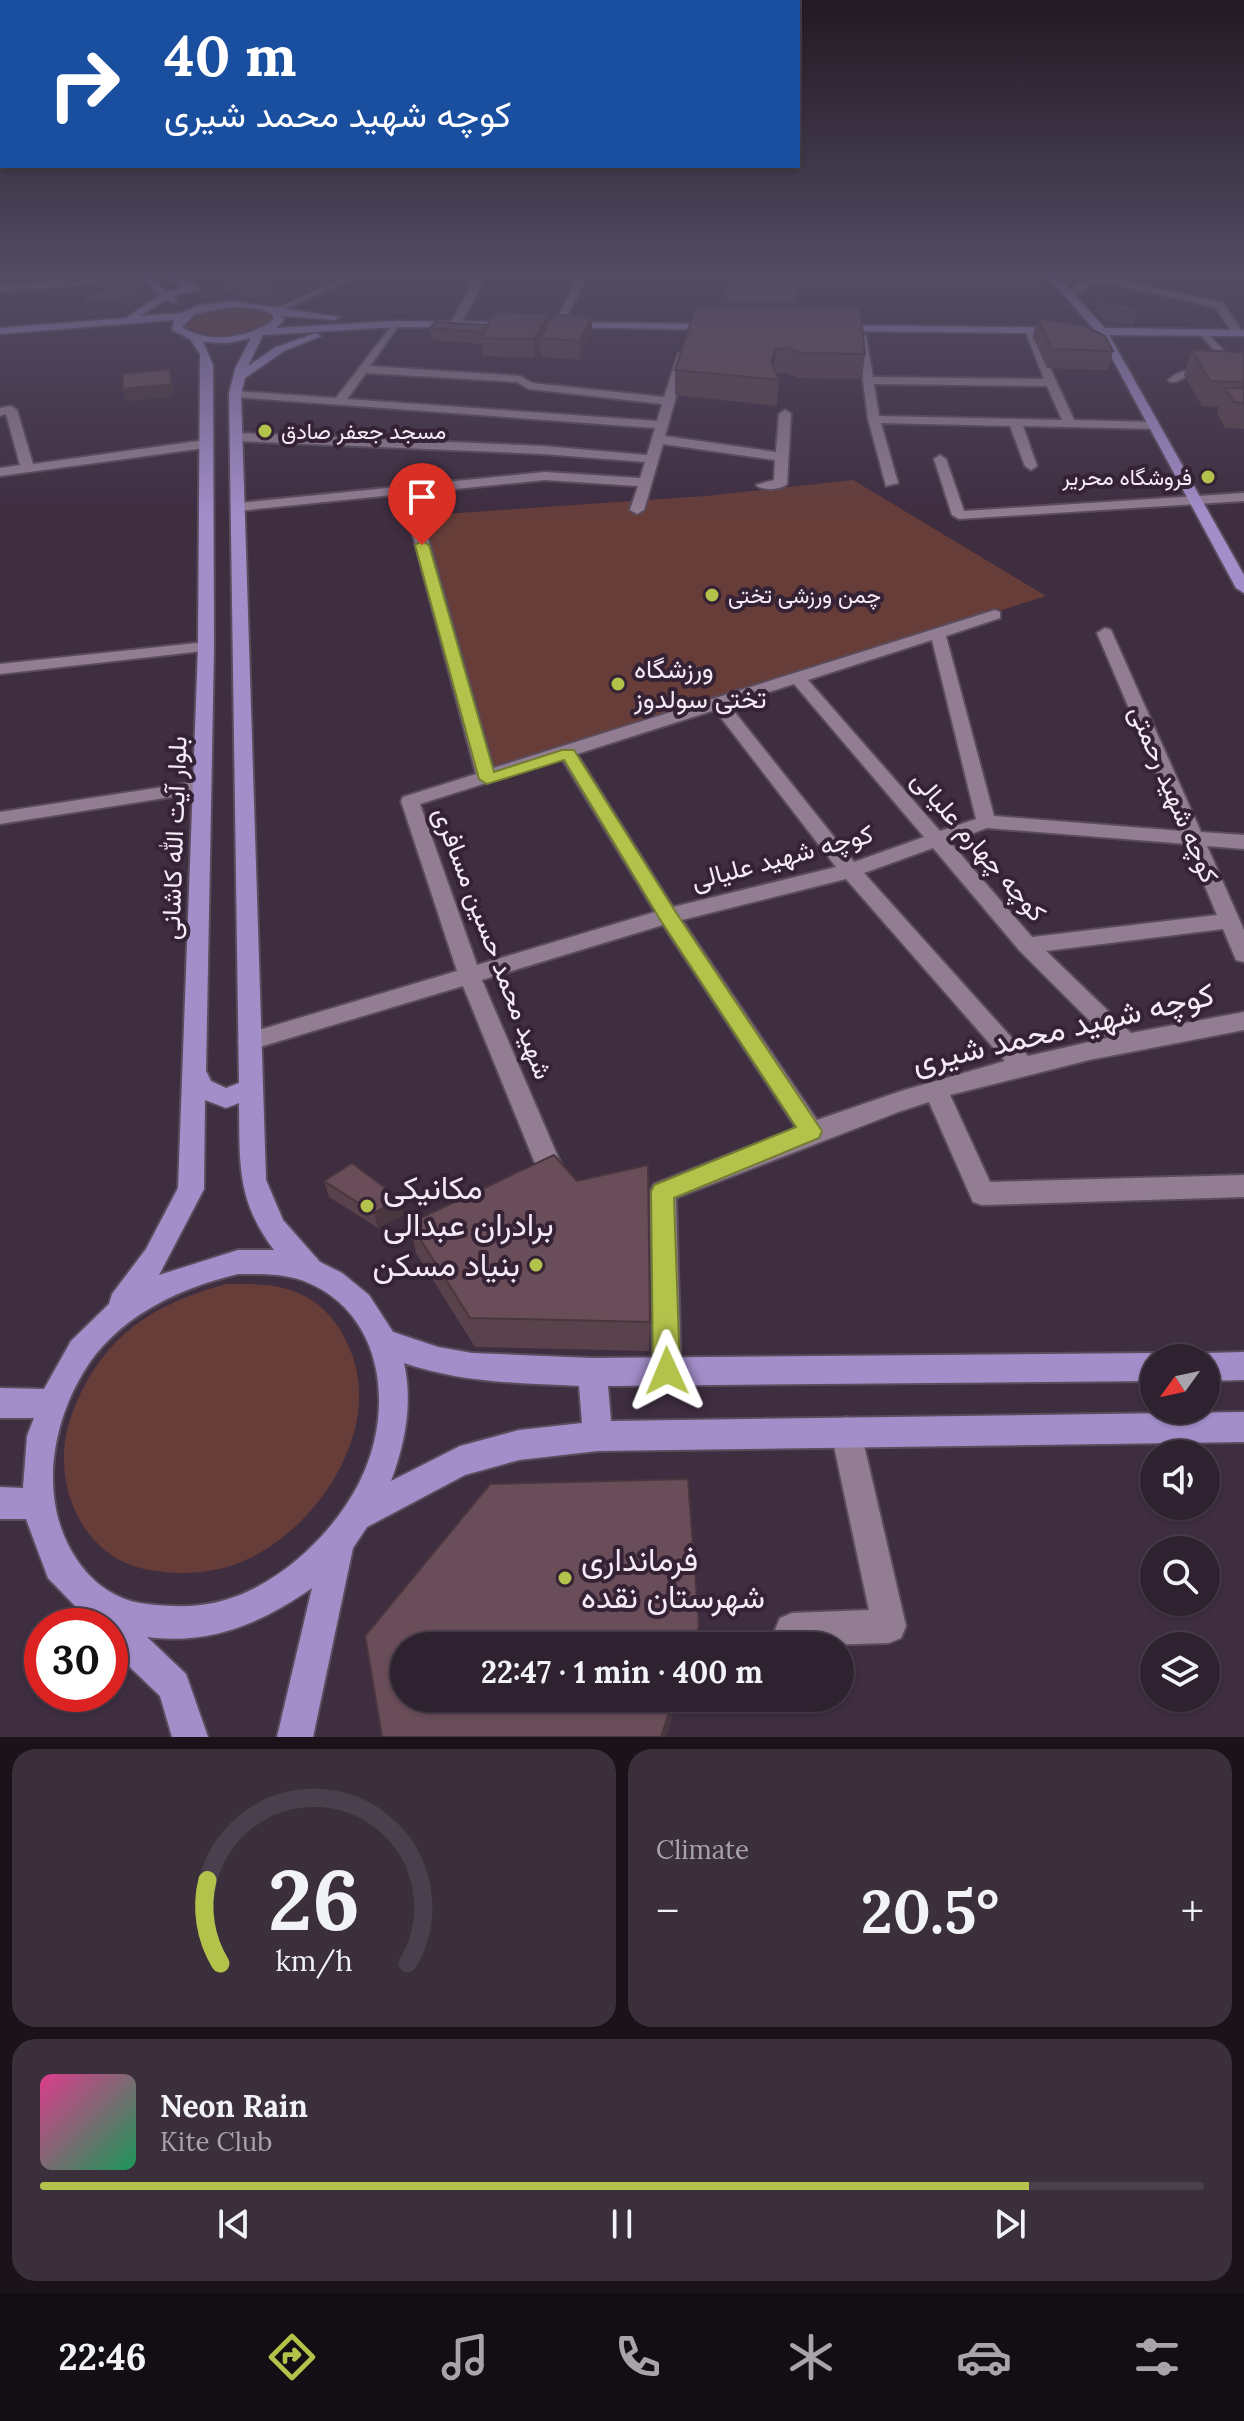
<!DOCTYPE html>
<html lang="en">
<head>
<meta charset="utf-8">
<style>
  :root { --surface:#2f2230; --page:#3b2f3c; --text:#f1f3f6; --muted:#a7a4ab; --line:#4a3f4c; --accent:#b3c24b }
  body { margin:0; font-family:Lora,Vazirmatn,serif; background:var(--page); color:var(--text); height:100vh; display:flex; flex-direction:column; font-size:30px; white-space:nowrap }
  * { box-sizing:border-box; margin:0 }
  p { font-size:26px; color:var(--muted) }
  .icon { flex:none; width:44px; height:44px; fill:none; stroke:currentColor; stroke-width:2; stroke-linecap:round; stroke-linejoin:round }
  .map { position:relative; height:1737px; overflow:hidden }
  .drawer { display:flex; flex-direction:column; gap:12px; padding:12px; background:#1a131a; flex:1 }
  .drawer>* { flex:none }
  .hud { position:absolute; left:0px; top:0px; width:800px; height:168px; box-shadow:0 2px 6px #0004,0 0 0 2px var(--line); background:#1a4fa0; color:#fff; overflow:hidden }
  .needle { width:52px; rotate:237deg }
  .tools { position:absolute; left:1140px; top:1344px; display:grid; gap:16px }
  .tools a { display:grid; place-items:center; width:80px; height:80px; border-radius:50%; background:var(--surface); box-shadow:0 2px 6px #0004,0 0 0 2px var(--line); font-size:40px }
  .speed { position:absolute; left:24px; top:1608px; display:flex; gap:16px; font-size:40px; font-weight:700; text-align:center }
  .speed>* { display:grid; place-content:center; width:104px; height:104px; border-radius:50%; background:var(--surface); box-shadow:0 2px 6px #0004,0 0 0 2px var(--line); line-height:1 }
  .speed .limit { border:12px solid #d22; background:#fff; color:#111 }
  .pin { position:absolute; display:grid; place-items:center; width:68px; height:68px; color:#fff; margin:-82px -34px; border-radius:50% 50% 50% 0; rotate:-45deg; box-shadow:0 0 8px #0007 }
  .pin .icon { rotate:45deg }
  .me { position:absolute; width:88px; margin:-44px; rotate:359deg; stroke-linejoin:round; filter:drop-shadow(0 0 6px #0008) }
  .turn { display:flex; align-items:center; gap:28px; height:168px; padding:0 32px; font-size:36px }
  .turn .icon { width:104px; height:104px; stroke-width:2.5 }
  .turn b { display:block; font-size:56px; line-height:68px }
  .big { font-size:60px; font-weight:700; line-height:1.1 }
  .drawer .tile { flex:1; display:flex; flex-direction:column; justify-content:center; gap:12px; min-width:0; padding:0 28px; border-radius:24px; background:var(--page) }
  .drawer .dial { align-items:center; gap:0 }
  .dial svg { height:208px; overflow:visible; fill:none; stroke:var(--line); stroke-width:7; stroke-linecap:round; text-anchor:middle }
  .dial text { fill:var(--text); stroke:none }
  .song { display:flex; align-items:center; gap:24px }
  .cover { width:96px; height:96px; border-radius:12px; background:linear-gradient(135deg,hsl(330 70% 55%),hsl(150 70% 35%)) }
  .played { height:8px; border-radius:4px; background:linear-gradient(90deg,var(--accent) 85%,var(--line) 85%) }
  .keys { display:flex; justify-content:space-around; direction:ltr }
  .heat { display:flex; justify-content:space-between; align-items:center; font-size:44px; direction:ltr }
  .drawer .tiles { flex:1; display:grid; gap:12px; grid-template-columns:1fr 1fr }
  .tile:last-child { grid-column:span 2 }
  .trip { position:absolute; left:390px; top:1632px; width:464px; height:80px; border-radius:40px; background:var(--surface); box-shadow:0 2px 6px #0004,0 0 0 2px var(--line); font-weight:700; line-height:80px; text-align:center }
  .dock { display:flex; height:128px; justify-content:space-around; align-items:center; background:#130e13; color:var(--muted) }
  .dock .icon { width:56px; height:56px }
  .dock .selected { color:var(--accent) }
  .dock b { font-size:36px; color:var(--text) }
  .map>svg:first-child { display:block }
  .green { fill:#663d39 }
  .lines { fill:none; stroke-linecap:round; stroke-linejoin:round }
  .minor-casing { stroke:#5b4c5c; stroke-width:4 }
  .major-casing { stroke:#5b4c5c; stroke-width:4 }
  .minor { fill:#927d92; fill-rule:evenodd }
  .major { fill:#a38eca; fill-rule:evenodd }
  .wall { fill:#5a424c }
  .shaded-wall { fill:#4a363e }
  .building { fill:#694d58; stroke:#4a363e; stroke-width:2 }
  .route { fill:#b3c24b; stroke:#747e31; stroke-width:2 }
  .poi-dot { fill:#b3c24b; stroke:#352335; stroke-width:3 }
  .labels { text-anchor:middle; stroke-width:8; stroke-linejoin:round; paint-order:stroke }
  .far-poi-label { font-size:22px; fill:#f6eaf6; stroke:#352335; text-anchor:start }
  .poi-label { font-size:26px; fill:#f6eaf6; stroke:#352335; text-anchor:start }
  .street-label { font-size:26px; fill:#f6eaf6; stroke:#352335 }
  .near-street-label { font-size:32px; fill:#f6eaf6; stroke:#352335 }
  .near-poi-label { font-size:32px; fill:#f6eaf6; stroke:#352335; text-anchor:start }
</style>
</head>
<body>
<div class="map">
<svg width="1244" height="1737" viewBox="0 0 1244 1737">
  <rect width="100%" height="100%" fill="#3f2d40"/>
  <!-- green -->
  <path class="green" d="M231,307L263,310L271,318C258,340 205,343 186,327L187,320L204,311Z
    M853,480L1046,596L494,771L414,516L706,496Z
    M226,1284C254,1284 284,1283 308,1298C326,1308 339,1325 347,1343C389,1426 315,1537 233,1565C206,1574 178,1575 150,1570C95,1562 63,1509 64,1456C64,1424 81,1387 100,1361C132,1317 176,1298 226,1284Z"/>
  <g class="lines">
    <defs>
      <path id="minor" d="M350,274H363L278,312L269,310Z
        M426,274H467L480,278L481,287L459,326L450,324L471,287L470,280Z
        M579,274H589L562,325L553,327Z
        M1095,274H1107L1105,277L1223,303L1243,333L1234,335L1215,307L1098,281L1072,297L1063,295Z
        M147,276L144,281L0,291V285Z
        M395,321L400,324L370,366L520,376L532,383L664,397L678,354L683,351L688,354L665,436L776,452L779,414L785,410L791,414L787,484C780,490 763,491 756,485L774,480L775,460L663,444L644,510L637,514L630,510L638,486L545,480L415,493L493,768L995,610L1000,612V618L946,636L994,816L1181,831L1097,633L1105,628L1111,630L1201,832L1244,835V849L1207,846L1244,930V962L1236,960L1223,929L1046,951L1131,1033L1244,1012V1030L1089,1060L950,1095L990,1182L1244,1175V1197L982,1205L973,1202L929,1102L901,1111L676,1198L681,1371L677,1381L667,1385L657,1381L653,1371L650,1192L654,1184L796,1128L663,925L482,980L567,1178L563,1186L554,1189L545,1186L541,1178L463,986L250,1050L242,1047L238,1041L242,1035L457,971L401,801L403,797L476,774L402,494L238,511L231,507L238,503L545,472L640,478L645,462L543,454L236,441L230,437L236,433L543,446L647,455L655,428L235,397L229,394L235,391L336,398ZM366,373L517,382L529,389L662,404L657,421L347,399ZM932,640L976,819L940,831L808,680ZM794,684L924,837L854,862L729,705ZM715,710L836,867L673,907L577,754ZM562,759L655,912L477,965L420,804ZM987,828L1187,844L1217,915L1032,937L950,842ZM933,848L1019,950L1107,1038L1028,1056L864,873ZM846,879L1005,1061L901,1091L817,1120L682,920Z
        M1024,328L1033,330L1074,420L1154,422L1158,423V429L1023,426L1037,466L1031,470L1025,466L1010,426L881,423L898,483L886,486L868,419L857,334L866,336L873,377L1044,379ZM874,384L1047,386L1062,420L879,416Z
        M1204,330L1243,370C1225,383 1208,372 1189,376C1181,378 1179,383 1170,382L1168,380C1186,363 1208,374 1230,369L1199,333Z
        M11,406L17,410L33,464L205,440L211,444L205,448L0,476V468L20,465L6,414L0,416V408Z
        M940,455L946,459L964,511L1244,493V501L959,519L952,515L934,459Z
        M206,642L212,644V650L0,674V664Z
        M202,781L209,783L211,787L209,791L0,824V812Z
        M846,1417L857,1421L861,1432L906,1626L901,1638L889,1643L790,1646L780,1642L775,1630L780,1618L792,1613L869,1610L831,1432L835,1421Z"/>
      <path id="major" d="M135,274H146L167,292L184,287L159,274H172L201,289L173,296L177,303L166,300L140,316L181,313L199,305L233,301L340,317L335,320L283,316L284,320L276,328L395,321L515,322L520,325L515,328L395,327L263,335L248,366L276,347L316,333L321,336L284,351L245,378L241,394L266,1180L283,1220L320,1262L342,1273L369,1295L393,1332L438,1347L472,1353L592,1358L1154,1353L1165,1358H1154V1381L608,1386L611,1421L1244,1412V1442L598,1451L519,1460L465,1475L367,1527L353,1548L313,1737H277L312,1588C260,1624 211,1645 147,1637L186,1674L208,1737H172L160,1696L110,1648V1626H87L79,1610L48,1578L26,1519H0V1487L23,1488L27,1436L34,1418H0V1388L44,1389L71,1341L109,1304L112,1294L146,1249L178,1188L198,647L200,354L190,339L172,330L174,320L0,334V328L126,318L160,295ZM233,307L260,309L272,314L274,319C250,339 207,344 182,327L195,314ZM251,338L235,369L229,394L239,1083L226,1088L211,1081L206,1071L214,647L213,365L203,342L229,343ZM205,1100L226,1108L239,1103C240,1162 236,1200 274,1250H238L159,1275L204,1189ZM238,1274C260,1274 283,1273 304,1281C386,1313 395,1413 359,1483C333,1534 280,1584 225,1600C199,1608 173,1607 147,1604C125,1602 104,1591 89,1575C35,1516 47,1425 90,1362C125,1313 181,1288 238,1274ZM404,1363C462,1383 519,1383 579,1386L582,1423L519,1430L460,1446L391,1481C405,1443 413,1404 404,1363Z
        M1045,274H1055L1105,328L1244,330V336L1109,335L1244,575V593L1236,588L1099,334L835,331L830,328L835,325L1093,328Z
        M567,322L715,324L720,327L715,330L563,327V323Z
        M1244,1352V1380L1206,1381V1358H1195L1206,1353Z"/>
    </defs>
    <!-- minor casing -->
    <use href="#minor" class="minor-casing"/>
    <!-- major casing -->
    <use href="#major" class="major-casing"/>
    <!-- minor -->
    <use href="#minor" class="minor"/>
    <!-- major -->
    <use href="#major" class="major"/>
  </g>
  <!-- wall -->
  <path class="wall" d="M96,274L142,283L146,296L141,308L89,315L104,292L98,284Z
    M222,274H353L280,306L225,292Z
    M738,274H1049L1045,289L798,290V306L865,354L862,379L798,378L787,373H776L779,380L777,406L675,395V370L717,306V302Z
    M1098,300L1137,310L1133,326L1105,319L1095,311Z
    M549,314L550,321L592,334L580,360L541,357L540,349L535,358L483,356L482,344L431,340L430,328L487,325Z
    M1037,318L1113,351L1108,370L1047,368L1033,337Z
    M1243,347L1244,429L1225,428L1217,413L1219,407L1202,406L1184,375L1192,350L1241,352Z
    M324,1181L403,1215L378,1228L329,1197Z
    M410,1223L650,1322L649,1351L475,1347L416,1253Z"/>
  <!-- shaded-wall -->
  <path class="shaded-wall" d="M296,274H353L280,306L276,283Z
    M142,283L146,296L141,308L89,315L85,303Z
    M549,314L550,332L540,338V349L535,358L534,339Z
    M592,316V334L580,360V341Z
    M776,349L774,373L771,361Z
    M170,369L173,382L174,396L126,402L123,389Z
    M400,1199L403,1215L378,1228L374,1213Z
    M699,1626L696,1646H692Z
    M674,1698H679L666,1737H661Z"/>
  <!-- building -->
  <path class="building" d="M96,274H130L142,283L135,285H143L138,296L85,303L87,294L106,291L108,295L106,287Z
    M242,274H296L276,283Z
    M738,274H799L798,303L717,302Z
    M1098,300L1137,310L1136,314L1108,307Z
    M696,306H860L865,354L800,353L790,348L776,349L771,361L779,380L675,370Z
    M494,312L549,314L534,339L481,338Z
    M553,315L592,316L580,341L540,338Z
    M1037,318L1085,326L1105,336L1113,351L1052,349Z
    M435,322L487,325L481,332L430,328Z
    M1192,350L1244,352V382L1210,381Z
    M170,369L171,384L123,389V374Z
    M1225,388H1244V403L1234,402Z
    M554,1155L577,1181L648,1165L650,1322L470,1318L410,1223Z
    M352,1163L400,1199L374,1213L324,1181Z
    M688,1479L699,1626L692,1646H404V1698H674L661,1737H382L365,1636L490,1484Z"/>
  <!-- sky -->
  <linearGradient id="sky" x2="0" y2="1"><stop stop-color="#231923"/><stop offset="0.53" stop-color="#524c64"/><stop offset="1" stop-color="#524c64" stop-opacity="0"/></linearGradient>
  <rect width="1244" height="518" fill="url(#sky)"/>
  <!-- route -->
  <path class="route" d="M422,541L429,545L494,772L562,750H574L675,911L822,1131L819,1138L674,1198L680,1371L676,1380L667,1384L657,1380L653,1371L651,1192L654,1185L796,1127L661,921L564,760L487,784L479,779L415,545Z"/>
  <!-- markers -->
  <g class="poi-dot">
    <circle cx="265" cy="431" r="8"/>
    <circle cx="1208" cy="477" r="8"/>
    <circle cx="712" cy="595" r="8"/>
    <circle cx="618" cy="684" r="8"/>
    <circle cx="367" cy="1206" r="8"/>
    <circle cx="536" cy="1265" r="8"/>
    <circle cx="565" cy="1578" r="8"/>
  </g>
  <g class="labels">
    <!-- far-poi labels -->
    <g class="far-poi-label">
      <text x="281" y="439">مسجد جعفر صادق</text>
      <text x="1192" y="485" text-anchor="end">فروشگاه محریر</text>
      <text x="728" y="603">چمن ورزشی تختی</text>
    </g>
    <!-- poi labels -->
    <g class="poi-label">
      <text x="634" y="678">ورزشگاه<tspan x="634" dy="30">تختی سولدوز</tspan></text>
    </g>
    <!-- street labels -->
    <g class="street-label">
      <text transform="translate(1174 794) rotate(67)" y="9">کوچه شهید رحمتی</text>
      <text transform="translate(174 838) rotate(-88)" y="9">بلوار آیت الله کاشانی</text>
      <text transform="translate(979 846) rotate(49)" y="9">کوچه چهارم علیالی</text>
      <text transform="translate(782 857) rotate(-15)" y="9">کوچه شهید علیالی</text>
      <text transform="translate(493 943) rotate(69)" y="9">شهید محمد حسین مسافری</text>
    </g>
    <!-- near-street labels -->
    <g class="near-street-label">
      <text transform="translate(1063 1028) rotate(-13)" y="11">کوچه شهید محمد شیری</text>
    </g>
    <!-- near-poi labels -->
    <g class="near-poi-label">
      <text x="383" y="1199">مکانیکی<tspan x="383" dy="37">برادران عبدالی</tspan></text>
      <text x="520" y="1276" text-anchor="end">بنیاد مسکن</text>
      <text x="581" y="1571">فرمانداری<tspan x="581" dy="37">شهرستان نقده</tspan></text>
    </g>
  </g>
</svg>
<div class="tools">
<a><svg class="needle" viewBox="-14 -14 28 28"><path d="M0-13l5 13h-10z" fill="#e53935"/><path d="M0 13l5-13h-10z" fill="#a7a4ab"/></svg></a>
<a><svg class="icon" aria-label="sound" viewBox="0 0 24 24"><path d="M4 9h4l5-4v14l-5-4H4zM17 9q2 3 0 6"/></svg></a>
<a><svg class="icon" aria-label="search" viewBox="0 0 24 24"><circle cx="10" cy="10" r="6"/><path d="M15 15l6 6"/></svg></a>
<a><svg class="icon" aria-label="layers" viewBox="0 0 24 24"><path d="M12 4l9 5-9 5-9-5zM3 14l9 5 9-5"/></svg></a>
</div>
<div class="speed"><div class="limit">30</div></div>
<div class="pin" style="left:422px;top:545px;background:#d93025"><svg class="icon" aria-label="arrive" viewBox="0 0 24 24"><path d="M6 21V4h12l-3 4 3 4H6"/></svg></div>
<svg class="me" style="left:667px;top:1371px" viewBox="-20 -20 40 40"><path d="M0-17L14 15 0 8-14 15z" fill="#b3c24b" stroke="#fff" stroke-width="4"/></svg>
<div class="trip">22:47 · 1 min · 400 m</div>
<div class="hud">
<div class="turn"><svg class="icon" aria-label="right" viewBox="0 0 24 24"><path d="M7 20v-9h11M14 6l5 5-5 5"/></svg><div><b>40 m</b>کوچه شهید محمد شیری</div></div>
</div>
</div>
<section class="drawer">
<div class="tiles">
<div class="tile dial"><svg viewBox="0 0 100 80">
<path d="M14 69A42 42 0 1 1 86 69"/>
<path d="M14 69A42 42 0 0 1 9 37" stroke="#b3c24b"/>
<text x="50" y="56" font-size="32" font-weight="700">26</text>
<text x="50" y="72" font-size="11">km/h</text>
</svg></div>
<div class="tile"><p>Climate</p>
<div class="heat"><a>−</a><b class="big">20.5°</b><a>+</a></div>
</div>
<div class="tile">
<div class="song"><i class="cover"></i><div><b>Neon Rain</b><p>Kite Club</p></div></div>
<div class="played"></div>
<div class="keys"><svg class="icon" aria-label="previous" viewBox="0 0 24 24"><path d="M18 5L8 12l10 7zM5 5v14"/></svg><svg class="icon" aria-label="pause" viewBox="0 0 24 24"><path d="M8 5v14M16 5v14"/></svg><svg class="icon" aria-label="next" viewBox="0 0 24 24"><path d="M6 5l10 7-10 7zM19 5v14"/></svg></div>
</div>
</div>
</section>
<nav class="dock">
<b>22:46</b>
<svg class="icon selected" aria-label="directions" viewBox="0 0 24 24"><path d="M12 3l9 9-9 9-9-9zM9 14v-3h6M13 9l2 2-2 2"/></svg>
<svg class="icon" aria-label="music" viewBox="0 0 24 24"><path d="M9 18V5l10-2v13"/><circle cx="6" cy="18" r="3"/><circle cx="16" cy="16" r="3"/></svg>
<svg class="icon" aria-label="phone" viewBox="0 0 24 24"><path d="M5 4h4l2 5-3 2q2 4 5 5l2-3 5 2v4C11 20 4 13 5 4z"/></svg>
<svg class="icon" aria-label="climate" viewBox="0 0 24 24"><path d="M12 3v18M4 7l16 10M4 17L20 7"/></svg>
<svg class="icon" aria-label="car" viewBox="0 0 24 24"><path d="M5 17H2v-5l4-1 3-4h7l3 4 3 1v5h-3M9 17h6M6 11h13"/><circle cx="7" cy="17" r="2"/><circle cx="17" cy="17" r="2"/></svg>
<svg class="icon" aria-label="filters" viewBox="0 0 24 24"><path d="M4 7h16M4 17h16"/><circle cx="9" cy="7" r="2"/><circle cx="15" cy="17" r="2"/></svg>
</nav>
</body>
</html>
